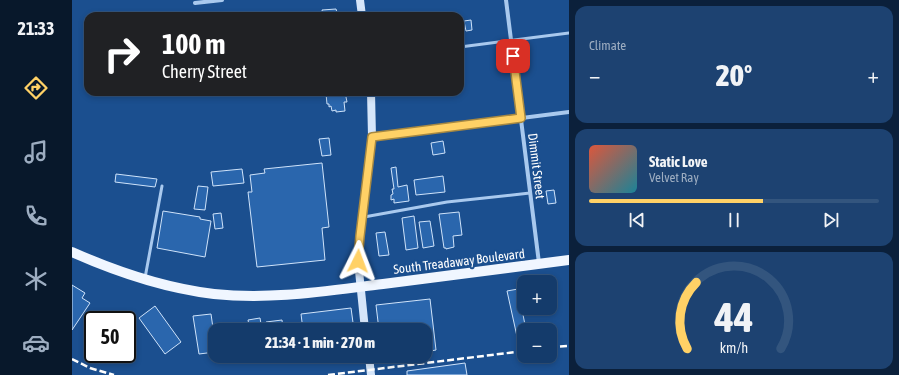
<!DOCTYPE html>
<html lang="en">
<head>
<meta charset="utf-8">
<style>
  :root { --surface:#143b6b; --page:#1d4271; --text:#f1f3f6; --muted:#9dadc1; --line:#33557e; --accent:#ffd166 }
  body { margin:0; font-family:"Asap Condensed",sans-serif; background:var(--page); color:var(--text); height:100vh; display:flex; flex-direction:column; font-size:15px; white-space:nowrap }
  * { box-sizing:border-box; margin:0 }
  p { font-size:13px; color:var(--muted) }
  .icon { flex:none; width:22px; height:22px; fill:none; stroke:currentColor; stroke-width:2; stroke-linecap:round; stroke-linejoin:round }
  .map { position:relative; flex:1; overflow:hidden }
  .drawer { display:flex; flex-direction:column; gap:6px; padding:6px; background:#0b203b; width:330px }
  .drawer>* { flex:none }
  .guide { position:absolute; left:12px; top:12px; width:380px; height:84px; border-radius:12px; box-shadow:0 2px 6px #0003,0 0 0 1px var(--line); background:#202124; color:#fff; overflow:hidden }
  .buttons { position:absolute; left:445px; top:275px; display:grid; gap:8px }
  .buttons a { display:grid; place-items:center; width:40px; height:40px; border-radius:8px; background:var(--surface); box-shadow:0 2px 6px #0003,0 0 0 1px var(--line); font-size:20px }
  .speed { position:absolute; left:12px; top:311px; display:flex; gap:8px; font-size:20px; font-weight:700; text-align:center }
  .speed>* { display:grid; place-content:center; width:52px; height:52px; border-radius:50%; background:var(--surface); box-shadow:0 2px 6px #0003,0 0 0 1px var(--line); line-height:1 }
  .speed .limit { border:2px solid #111; border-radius:6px; background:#fff; color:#111 }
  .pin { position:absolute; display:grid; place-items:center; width:34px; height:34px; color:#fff; margin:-17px; border-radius:8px; box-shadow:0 2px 6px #0006 }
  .me { position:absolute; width:44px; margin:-22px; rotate:3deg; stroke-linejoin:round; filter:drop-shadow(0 0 3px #0008) }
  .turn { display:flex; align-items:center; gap:14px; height:84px; padding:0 12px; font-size:18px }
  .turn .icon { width:52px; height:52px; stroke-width:2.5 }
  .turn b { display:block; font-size:28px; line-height:34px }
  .big { font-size:30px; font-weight:800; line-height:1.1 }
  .drawer .card { flex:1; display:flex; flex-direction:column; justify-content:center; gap:6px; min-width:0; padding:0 14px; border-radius:12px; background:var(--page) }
  .drawer .dial { align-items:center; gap:0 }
  .dial svg { height:104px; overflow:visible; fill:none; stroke:var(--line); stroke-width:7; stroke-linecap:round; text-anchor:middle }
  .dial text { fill:var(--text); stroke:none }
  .song { display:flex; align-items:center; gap:12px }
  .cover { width:48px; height:48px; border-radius:6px; background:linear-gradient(135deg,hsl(10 70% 55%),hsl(190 70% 35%)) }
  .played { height:4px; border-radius:2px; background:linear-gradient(90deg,var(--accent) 60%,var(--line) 60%) }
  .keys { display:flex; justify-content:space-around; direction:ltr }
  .heat { display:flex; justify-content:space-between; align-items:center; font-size:22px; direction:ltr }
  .trip { position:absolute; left:136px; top:323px; width:224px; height:40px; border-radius:12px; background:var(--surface); box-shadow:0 2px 6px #0003,0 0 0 1px var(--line); font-weight:800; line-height:40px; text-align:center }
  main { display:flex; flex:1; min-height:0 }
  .tab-bar { display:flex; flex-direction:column; width:72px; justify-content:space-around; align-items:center; background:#08182b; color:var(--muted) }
  .tab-bar .icon { width:28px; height:28px }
  .tab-bar .on { color:var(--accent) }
  .tab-bar b { font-size:18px; color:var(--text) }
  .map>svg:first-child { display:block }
  .building { fill:#2a66ad; stroke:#cfe3fa }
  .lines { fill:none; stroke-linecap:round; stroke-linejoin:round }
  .lane { stroke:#a9c9ee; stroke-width:3 }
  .street { stroke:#a9c9ee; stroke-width:4 }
  .secondary { stroke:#d6e6fa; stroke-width:8 }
  .primary { stroke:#f0f6ff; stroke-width:10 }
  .rail { stroke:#fff; stroke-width:2.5; stroke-dasharray:7 3; stroke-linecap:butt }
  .route-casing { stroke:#a68842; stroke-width:10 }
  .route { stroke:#ffd166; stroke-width:7 }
  .labels { text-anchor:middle; stroke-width:4; stroke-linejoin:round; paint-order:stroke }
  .street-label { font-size:13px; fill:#fff; stroke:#1b4f8f }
</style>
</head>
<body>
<main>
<nav class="tab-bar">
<b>21:33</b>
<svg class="icon on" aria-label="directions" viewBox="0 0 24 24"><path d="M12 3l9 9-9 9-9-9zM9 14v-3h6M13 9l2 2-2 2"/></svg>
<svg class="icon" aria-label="music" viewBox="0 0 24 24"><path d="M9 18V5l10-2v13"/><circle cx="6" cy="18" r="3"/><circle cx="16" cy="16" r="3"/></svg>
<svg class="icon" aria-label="phone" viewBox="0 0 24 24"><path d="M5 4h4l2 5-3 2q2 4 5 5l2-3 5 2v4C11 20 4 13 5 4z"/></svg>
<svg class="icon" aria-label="climate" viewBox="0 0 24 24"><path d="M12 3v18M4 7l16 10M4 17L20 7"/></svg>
<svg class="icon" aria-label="car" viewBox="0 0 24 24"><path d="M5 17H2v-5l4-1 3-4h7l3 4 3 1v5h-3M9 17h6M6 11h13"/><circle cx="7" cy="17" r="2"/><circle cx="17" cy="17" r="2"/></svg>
</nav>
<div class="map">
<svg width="497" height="375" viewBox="0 0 497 375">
  <rect width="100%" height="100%" fill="#1b4f8f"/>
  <!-- building -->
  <path class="building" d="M264,9L266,16H251L250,10Z
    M399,20L400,30L394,31L392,21Z
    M262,92H273L275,102H272L273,111L264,112V110L260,111L259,106L257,107V104H255L254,94Z
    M257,138L259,155L250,156L247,139Z
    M371,141L373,153L361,155L359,143Z
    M250,163L257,227L250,228L253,260L185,267L176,192H180L178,175L193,173L192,169Z
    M324,167L326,187L335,185L337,201L322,203V199L319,200V195L321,194L320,189H322L319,168Z
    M170,169L172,183L141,186L139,172Z
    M44,174L85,179L83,187L43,182Z
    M371,176L373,192L344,195L342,180Z
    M126,186L136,187L133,210L122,209Z
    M482,190L484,203L476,204L474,191Z
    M91,211L128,217V219L139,221L133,257L85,248Z
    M387,212L390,235L381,236L382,247L374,249V248H372L367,214Z
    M149,213L151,228L143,229L141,214Z
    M342,216L346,248L334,250L330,218Z
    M358,221L362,246L351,248L347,222Z
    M313,232L317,255L307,256L304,233Z
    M0,285L13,293L10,298L18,303L0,330Z
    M446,289L454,330H452V340L446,341L435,291Z
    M358,299L364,350L353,352V330H307L304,305Z
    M83,306L109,342L93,354L67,318Z
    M279,308L282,330H231L229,314Z
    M139,314L143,342V352L127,354L121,316Z
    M188,318L190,330H178L176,320Z
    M210,320L211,330H195L194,322Z
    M198,356H214L215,358L199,361Z
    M234,356H267L235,360Z
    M393,363L395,375H335V371Z"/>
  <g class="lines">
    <!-- lane -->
    <path class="lane" d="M388,47L497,33
      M292,217L375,202L458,193
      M73,278L90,186"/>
    <!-- street -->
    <path class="street" d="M434,0L467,263
      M123,3L150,0
      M300,137L497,112"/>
    <!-- secondary -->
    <path class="secondary" d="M288,0L290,16
      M293,330L286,261L288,236L300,137L299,92
      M297,356L299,375"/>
    <!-- primary -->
    <path class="primary" d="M0,252C45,272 92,288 142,294C200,300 253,291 311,284C373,276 435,268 497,260"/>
    <!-- rail -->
    <path class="rail" d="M478,347L497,346
      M0,359L18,368L42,375
      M256,375L452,351"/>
  </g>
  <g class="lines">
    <defs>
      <path id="route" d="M286,261L288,236L300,137L449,118L441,56"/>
    </defs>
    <!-- route casing -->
    <use href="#route" class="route-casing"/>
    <!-- route -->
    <use href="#route" class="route"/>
  </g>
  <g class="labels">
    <!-- street labels -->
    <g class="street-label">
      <text transform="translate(465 166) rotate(83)" y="5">Dimmit Street</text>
      <text transform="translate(387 261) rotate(-7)" y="5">South Treadaway Boulevard</text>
    </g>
  </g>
</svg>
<div class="buttons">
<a>+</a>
<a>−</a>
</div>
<div class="speed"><div class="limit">50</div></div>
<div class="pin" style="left:441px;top:56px;background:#d93025"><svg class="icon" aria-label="arrive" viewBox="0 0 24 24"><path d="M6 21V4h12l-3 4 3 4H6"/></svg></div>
<svg class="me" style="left:286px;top:261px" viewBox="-20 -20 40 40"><path d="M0-17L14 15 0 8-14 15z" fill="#ffd166" stroke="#fff" stroke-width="4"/></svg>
<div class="trip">21:34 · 1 min · 270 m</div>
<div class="guide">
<div class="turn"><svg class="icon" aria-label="right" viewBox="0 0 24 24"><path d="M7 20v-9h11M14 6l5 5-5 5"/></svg><div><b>100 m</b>Cherry Street</div></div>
</div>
</div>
<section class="drawer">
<div class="card"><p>Climate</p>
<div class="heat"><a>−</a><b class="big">20°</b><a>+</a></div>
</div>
<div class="card">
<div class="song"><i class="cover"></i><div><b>Static Love</b><p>Velvet Ray</p></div></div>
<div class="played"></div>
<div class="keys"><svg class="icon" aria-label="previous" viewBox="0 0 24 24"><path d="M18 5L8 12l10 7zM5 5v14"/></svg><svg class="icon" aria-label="pause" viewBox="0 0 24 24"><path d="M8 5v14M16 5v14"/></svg><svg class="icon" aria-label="next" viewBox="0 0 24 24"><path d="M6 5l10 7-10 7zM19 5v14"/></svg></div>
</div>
<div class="card dial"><svg viewBox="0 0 100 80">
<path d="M14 69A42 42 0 1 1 86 69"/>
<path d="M14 69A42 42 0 0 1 21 18" stroke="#ffd166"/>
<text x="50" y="56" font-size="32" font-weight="700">44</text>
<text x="50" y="72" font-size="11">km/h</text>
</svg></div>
</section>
</main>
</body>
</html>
